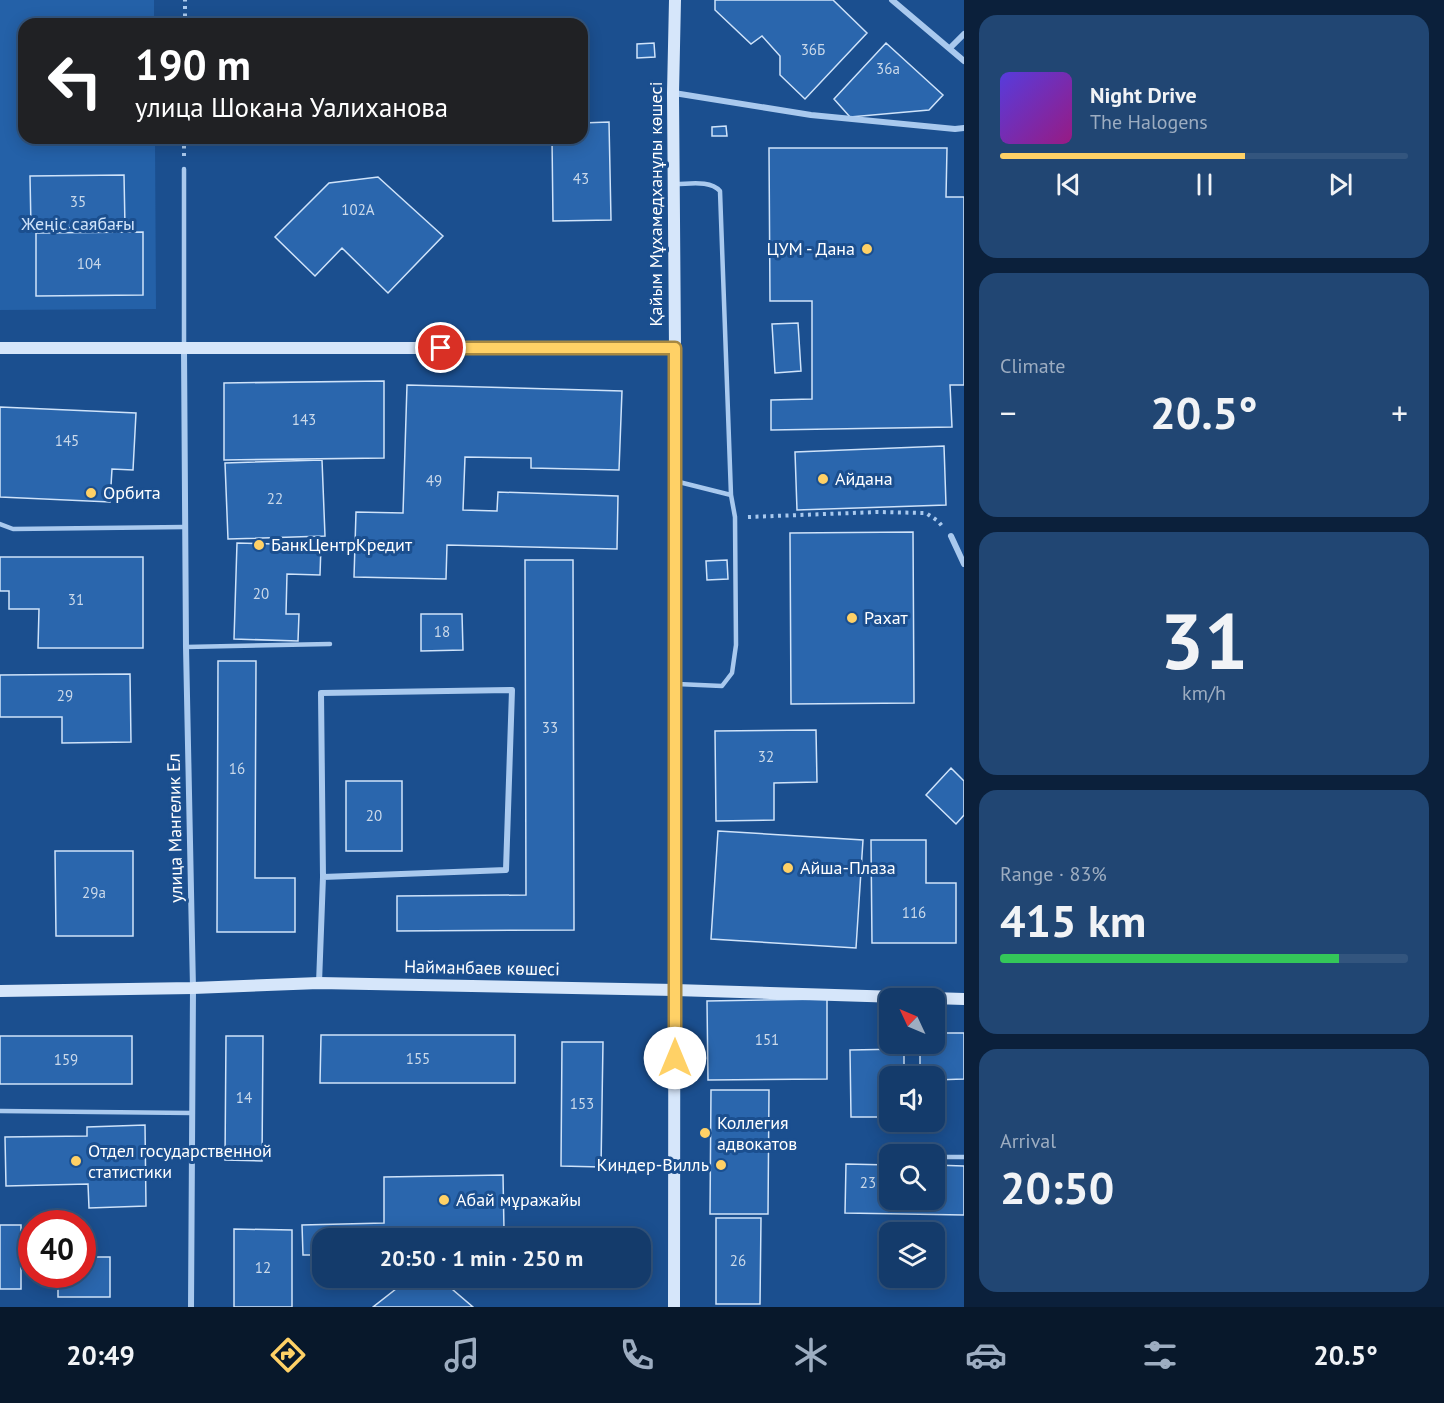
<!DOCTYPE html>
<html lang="en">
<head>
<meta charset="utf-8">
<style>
  :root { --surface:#143b6b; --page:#214673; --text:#f1f3f6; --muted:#9dadc1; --line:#33557e; --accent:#ffd166 }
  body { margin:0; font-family:"PT Sans",sans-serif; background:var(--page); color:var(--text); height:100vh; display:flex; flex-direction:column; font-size:22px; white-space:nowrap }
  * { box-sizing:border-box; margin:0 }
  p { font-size:20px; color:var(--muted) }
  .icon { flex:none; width:33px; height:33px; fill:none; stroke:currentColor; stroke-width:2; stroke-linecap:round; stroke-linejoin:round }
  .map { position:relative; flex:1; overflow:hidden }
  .drawer { display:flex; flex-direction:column; gap:15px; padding:15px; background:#0b203b; width:480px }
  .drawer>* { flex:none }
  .guide { position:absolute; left:18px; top:18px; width:570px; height:126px; border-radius:18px; box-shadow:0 3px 15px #0003,0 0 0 2px var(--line); background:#202124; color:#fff; overflow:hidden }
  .needle { width:39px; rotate:314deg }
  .buttons { position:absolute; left:879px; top:988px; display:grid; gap:12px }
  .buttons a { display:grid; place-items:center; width:66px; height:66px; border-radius:12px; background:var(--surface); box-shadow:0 3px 15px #0003,0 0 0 2px var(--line); font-size:30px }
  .speed { position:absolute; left:18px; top:1210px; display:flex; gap:12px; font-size:30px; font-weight:700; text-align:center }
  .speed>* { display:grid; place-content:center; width:78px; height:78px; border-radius:50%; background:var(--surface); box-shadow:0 3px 15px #0003,0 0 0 2px var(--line); line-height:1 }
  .speed .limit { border:9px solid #d22; background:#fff; color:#111 }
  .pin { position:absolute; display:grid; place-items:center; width:51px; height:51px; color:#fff; margin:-26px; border:3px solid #fff; border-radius:50%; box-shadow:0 2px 6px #0007 }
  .me { position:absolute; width:66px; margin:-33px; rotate:0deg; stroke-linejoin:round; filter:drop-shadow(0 0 4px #0008) }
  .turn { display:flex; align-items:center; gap:21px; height:126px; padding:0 18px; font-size:27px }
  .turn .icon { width:78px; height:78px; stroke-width:2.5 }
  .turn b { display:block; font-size:42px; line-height:51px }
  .big { font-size:45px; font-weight:600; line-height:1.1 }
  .drawer .tile { flex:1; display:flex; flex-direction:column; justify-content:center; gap:9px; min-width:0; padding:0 21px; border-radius:18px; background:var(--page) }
  .drawer .dial { align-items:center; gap:0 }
  .dial b { font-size:78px; line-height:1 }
  .song { display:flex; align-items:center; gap:18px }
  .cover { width:72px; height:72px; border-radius:9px; background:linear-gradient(135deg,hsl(250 70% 55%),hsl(310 70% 35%)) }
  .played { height:6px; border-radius:3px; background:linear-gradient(90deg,var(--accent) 60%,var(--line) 60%) }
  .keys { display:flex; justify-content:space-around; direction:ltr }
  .heat { display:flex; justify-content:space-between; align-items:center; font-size:33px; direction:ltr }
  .charge { height:9px; border-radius:4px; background:linear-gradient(90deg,#34c759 83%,var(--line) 0) }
  .trip { position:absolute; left:312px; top:1228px; width:339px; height:60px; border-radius:18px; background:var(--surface); box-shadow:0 3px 15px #0003,0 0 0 2px var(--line); font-weight:600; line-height:60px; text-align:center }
  .tab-bar { display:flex; height:96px; justify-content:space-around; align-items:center; background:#08182b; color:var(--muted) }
  .tab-bar .icon { width:42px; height:42px }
  .tab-bar .current { color:var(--accent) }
  .tab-bar b { font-size:27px; color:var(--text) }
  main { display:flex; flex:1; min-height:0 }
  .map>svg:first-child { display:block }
  .park { fill:#2461a8 }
  .building { fill:#2a66ad; stroke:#cfe3fa; stroke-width:1.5 }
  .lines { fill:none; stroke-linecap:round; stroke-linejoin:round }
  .path { stroke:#a9c9ee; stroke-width:4; stroke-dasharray:3 4.5; stroke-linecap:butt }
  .lane { stroke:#a9c9ee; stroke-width:4.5 }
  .street { stroke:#a9c9ee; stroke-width:6 }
  .secondary { stroke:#d6e6fa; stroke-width:12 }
  .route-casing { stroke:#a68842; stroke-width:15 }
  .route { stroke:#ffd166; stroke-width:10 }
  .poi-dot { fill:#ffd166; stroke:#1b4f8f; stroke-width:2 }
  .labels { text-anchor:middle; stroke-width:6; stroke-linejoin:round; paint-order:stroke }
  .number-label { font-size:15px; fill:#cad9ea }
  .street-label { font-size:18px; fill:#fff; stroke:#1b4f8f }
  .park-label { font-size:18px; fill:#cfe3fa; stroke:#1b4f8f }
  .poi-label { font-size:18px; fill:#fff; stroke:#1b4f8f; text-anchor:start }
</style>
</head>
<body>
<main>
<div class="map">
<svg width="964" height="1307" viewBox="0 0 964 1307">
  <rect width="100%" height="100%" fill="#1b4f8f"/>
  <!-- park -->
  <path class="park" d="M0,0H154V24H24V138H155L156,309L0,310Z"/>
  <!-- building -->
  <path class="building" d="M715,0H833L867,33L805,99L780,75V56L762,36L751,44L715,10Z
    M654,43L655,57L637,58V44Z
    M886,43L943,95L929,110L850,117L834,99Z
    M609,122L611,220L553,221L552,138H582V123Z
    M726,126L727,136H712V127Z
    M769,148H947L946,197H964V385H950L952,427L771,430V400L812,399V301H770Z
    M124,175L125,227L31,228L30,176Z
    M378,177L443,236L388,293L342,248L315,276L275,237L329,183Z
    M143,232V295L36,296V233Z
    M798,323L801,371L775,373L772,324Z
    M384,381V458L224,460V383Z
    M407,385L622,391L619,470L531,468V458L465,457L463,510L497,511L498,492L618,496L617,549L447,545L446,579L354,577L356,512L403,513Z
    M0,407L136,413L133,470L112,469L110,502L0,497Z
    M944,446L946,505L797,510L795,452Z
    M322,460L325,536L228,539L225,463Z
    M913,532L914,703L791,704L790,533Z
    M237,543L321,545L320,575L287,574L286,614H299L298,641L234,639Z
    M0,557H143V648H38L39,609H9V591H0Z
    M525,560H573L574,930L397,931V896L526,895Z
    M727,560L728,579L707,580L706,561Z
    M421,614H462L463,650L421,651Z
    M218,661H256L255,878H295V932H217Z
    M130,674L131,742L62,743V717H0V675Z
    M816,730L817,782L774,783V820L716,821L715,731Z
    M951,768L964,781V815L956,824L926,795Z
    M346,781H402V851H346Z
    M718,831L863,840L856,948L711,939Z
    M871,840H926V883H956V943H872Z
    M55,851H133V936H56Z
    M827,999V1079L708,1080L707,1001Z
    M934,1033H964V1079L934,1080V1077H920V1044H934Z
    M321,1035H515V1083H320Z
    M0,1036H132V1084H0Z
    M226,1036H263L262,1161L225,1160Z
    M562,1042H603L601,1167L561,1166Z
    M904,1049V1077H890V1117H851L850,1050Z
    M711,1090H769L768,1214H710Z
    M145,1125L146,1206L89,1208L88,1184L6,1186L5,1137L87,1136V1127Z
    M846,1164L890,1165V1200H934V1165L964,1166V1215L845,1213Z
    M503,1175L504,1230L617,1228V1239H322V1255H303L302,1225L384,1223V1177Z
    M716,1218H761L760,1304H716Z
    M0,1225H21V1289H0Z
    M234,1229L292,1230V1307H234Z
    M82,1257H110V1297H58V1275H82Z
    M410,1278H439L473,1307H373Z
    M568,1278H617V1281H568Z"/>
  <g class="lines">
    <!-- path -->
    <path class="path" d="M185,24V0
      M184,156V138
      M748,517L878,512L926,513L938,521L942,526"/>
    <!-- lane -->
    <path class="lane" d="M184,169V346
      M676,184C690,184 710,180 720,191L731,495L735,517L736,645L732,673L722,686L677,684
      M675,481L731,495
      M0,524L13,529L185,527
      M186,647L330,644
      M0,1111L192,1113
      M934,1157H964"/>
    <!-- street -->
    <path class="street" d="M892,0L964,61
      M950,48L964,34
      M674,93L811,115L955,129L964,128
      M184,349L186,647L193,988L191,1307
      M951,536L964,564
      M319,983L323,877L506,870L512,690L321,693L323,877"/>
    <!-- secondary -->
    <path class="secondary" d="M0,348H675
      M0,991L193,988L319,983L675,990L964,999
      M674,1307L675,348L673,93L675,0"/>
  </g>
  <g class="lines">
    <defs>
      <path id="route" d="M441,348H675V1058"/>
    </defs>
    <!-- route casing -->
    <use href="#route" class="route-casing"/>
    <!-- route -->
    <use href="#route" class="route"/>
  </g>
  <!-- markers -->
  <g class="poi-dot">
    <circle cx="867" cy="249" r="6"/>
    <circle cx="823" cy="479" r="6"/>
    <circle cx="91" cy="493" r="6"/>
    <circle cx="259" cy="545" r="6"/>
    <circle cx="852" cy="618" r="6"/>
    <circle cx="788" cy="868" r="6"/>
    <circle cx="705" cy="1133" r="6"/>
    <circle cx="76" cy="1161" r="6"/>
    <circle cx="721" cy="1165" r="6"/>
    <circle cx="444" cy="1200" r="6"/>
  </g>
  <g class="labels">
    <!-- number labels -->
    <g class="number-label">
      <text x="813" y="55">36Б</text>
      <text x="888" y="74">36а</text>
      <text x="581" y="184">43</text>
      <text x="78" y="207">35</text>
      <text x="358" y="215">102А</text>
      <text x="89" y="269">104</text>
      <text x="304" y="425">143</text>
      <text x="67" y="446">145</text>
      <text x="434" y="486">49</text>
      <text x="275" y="504">22</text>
      <text x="261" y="599">20</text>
      <text x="76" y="605">31</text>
      <text x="442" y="637">18</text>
      <text x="65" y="701">29</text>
      <text x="550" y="733">33</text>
      <text x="766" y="762">32</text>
      <text x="237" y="774">16</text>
      <text x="374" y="821">20</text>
      <text x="94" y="898">29а</text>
      <text x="914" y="918">116</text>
      <text x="767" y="1045">151</text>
      <text x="418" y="1064">155</text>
      <text x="66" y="1065">159</text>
      <text x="244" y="1103">14</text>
      <text x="582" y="1109">153</text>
      <text x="868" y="1188">23</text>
      <text x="738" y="1266">26</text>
      <text x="263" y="1273">12</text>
    </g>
    <!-- street labels -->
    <g class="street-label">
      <text transform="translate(656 204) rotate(-90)" y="6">Қайым Мұхамедханұлы көшесі</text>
      <text transform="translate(175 828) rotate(-91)" y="6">улица Мангелик Ел</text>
      <text transform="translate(482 968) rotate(1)" y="6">Найманбаев көшесі</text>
    </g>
    <!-- park labels -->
    <g class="park-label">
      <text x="78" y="230">Жеңіс саябағы</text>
    </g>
    <!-- poi labels -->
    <g class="poi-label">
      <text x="855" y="255" text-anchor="end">ЦУМ - Дана</text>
      <text x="835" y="485">Айдана</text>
      <text x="103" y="499">Орбита</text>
      <text x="271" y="551">БанкЦентрКредит</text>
      <text x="864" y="624">Рахат</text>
      <text x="800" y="874">Айша-Плаза</text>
      <text x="717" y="1129">Коллегия<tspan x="717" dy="21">адвокатов</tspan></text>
      <text x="88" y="1157">Отдел государственной<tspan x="88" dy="21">статистики</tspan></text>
      <text x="709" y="1171" text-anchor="end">Киндер-Вилль</text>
      <text x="456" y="1206">Абай мұражайы</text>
    </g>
  </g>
</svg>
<div class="buttons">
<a><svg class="needle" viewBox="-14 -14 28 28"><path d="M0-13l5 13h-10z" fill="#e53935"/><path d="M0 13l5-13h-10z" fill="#9dadc1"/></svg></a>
<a><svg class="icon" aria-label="sound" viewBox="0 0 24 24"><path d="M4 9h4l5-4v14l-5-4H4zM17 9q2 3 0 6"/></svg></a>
<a><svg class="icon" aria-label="search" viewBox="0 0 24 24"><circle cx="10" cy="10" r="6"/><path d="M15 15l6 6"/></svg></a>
<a><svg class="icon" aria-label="layers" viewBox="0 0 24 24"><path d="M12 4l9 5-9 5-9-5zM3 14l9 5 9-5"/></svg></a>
</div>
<div class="speed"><div class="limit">40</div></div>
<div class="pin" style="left:441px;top:348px;background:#d93025"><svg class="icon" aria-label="arrive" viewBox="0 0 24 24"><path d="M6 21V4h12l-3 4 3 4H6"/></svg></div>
<svg class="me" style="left:675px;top:1058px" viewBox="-20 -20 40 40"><circle r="19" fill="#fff"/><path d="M0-13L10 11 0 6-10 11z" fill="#ffd166"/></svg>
<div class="trip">20:50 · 1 min · 250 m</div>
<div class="guide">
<div class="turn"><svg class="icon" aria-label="left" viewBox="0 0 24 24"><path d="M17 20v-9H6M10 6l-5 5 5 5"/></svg><div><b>190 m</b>улица Шокана Уалиханова</div></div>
</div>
</div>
<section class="drawer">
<div class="tile">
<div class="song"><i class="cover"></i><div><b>Night Drive</b><p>The Halogens</p></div></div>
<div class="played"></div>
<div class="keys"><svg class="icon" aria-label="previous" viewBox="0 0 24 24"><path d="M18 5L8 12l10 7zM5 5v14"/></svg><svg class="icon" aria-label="pause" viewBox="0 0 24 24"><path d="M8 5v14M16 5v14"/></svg><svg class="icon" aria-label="next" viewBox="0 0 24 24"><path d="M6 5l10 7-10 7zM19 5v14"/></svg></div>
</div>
<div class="tile"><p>Climate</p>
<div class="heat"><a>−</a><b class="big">20.5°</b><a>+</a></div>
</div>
<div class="tile dial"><b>31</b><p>km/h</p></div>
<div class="tile"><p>Range · 83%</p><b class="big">415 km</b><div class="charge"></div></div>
<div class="tile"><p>Arrival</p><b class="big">20:50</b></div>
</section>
</main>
<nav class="tab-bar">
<b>20:49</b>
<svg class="icon current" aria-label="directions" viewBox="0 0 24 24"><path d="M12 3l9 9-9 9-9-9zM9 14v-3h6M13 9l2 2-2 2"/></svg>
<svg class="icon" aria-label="music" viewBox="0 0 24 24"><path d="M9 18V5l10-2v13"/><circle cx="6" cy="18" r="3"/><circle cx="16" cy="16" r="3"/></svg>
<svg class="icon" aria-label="phone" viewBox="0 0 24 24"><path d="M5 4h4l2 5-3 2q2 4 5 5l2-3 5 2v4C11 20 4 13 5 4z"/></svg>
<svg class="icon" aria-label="climate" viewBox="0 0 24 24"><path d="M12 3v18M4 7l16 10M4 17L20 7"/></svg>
<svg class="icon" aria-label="car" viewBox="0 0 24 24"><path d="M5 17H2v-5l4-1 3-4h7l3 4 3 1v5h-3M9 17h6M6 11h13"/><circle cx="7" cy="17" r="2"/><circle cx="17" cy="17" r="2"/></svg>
<svg class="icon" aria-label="filters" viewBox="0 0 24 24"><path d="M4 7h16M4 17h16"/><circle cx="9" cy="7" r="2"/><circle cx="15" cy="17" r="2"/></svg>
<b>20.5°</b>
</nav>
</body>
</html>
